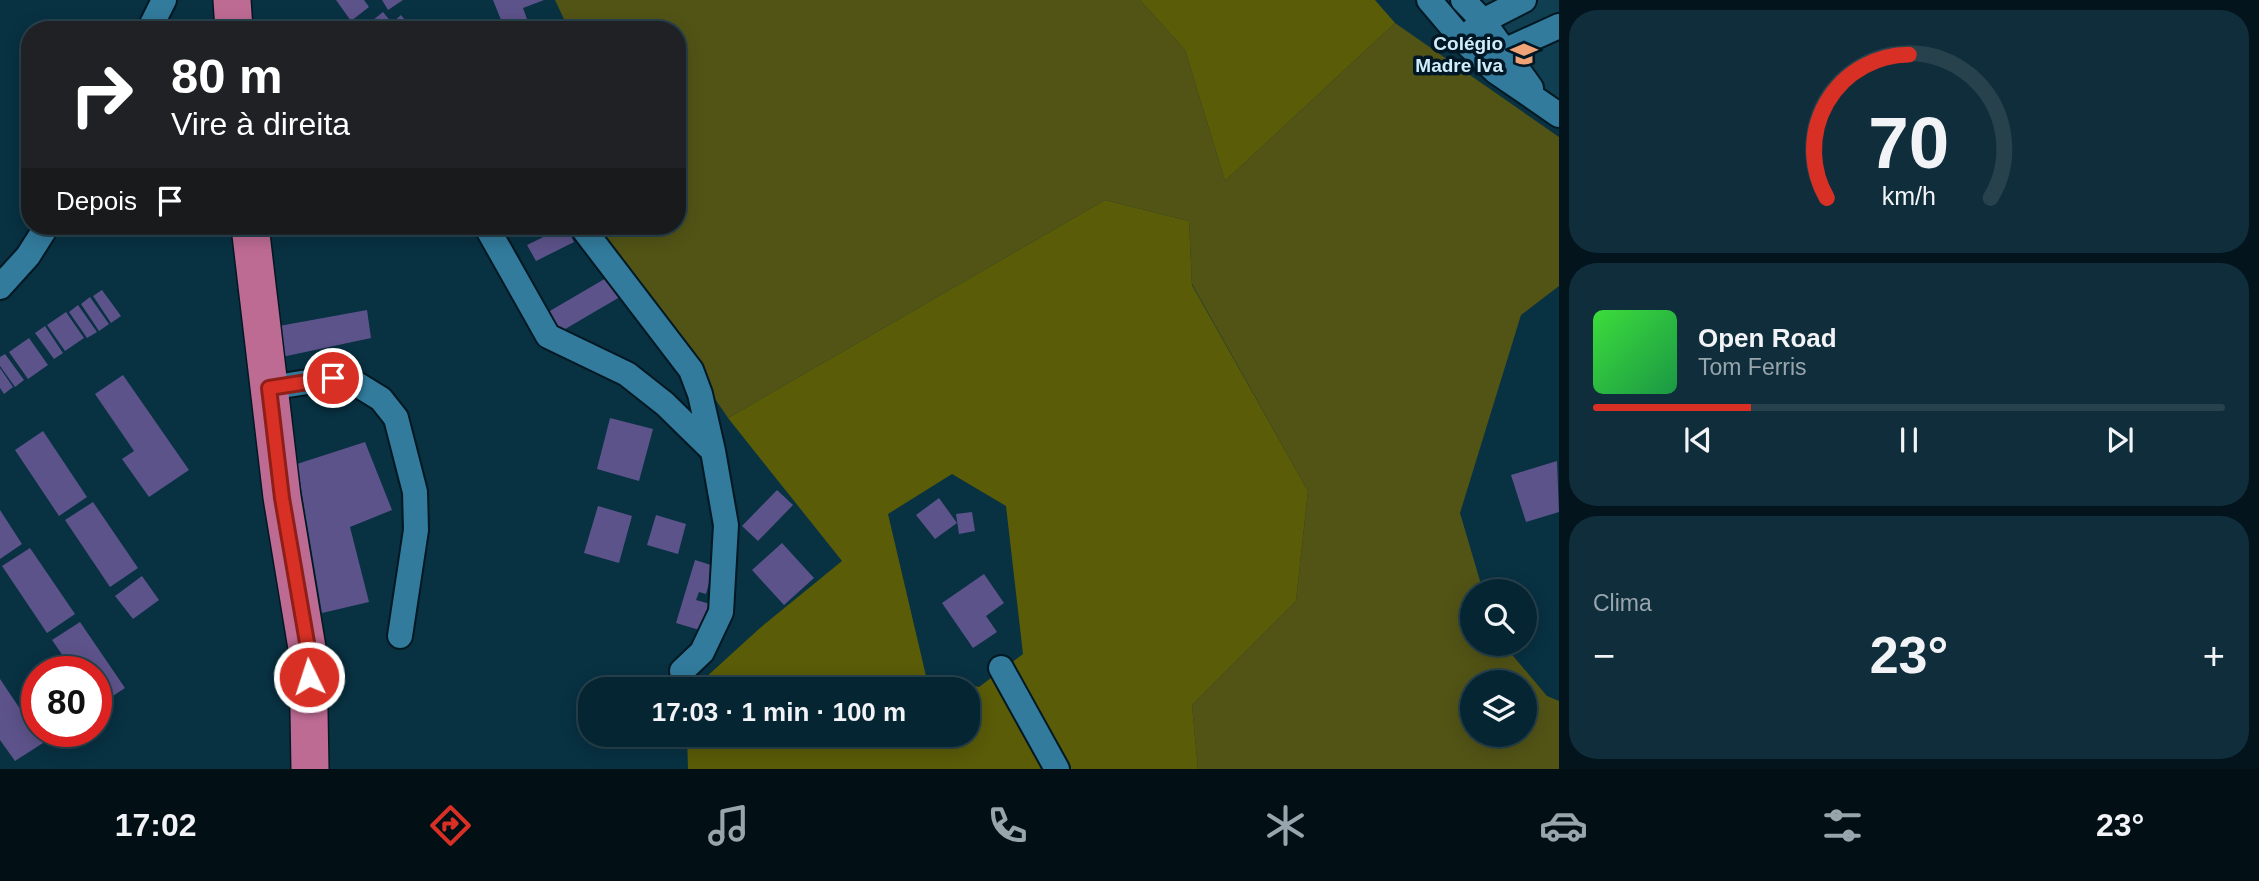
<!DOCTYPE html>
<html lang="pt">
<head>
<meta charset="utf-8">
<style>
  :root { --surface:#062532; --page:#0f2d3a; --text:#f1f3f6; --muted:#98a5ac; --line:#27424d; --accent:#d93025 }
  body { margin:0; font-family:Arial,sans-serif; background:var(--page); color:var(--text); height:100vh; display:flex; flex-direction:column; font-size:26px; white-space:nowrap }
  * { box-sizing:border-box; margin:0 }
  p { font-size:23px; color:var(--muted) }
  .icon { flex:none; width:38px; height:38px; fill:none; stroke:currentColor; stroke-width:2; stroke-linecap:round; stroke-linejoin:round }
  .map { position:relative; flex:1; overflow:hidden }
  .details { display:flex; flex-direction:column; gap:10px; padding:10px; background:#03141c; width:700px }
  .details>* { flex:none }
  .banner { position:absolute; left:21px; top:21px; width:665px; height:214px; border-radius:28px; box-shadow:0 4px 18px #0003,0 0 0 2px var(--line); background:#202124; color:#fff; overflow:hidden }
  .buttons { position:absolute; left:1460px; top:579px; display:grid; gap:14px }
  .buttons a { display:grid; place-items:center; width:77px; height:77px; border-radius:50%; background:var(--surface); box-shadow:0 4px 18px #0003,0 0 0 2px var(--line); font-size:35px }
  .speed { position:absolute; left:21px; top:656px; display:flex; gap:14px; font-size:35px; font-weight:700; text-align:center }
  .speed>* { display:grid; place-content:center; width:91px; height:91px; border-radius:50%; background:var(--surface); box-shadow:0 4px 18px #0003,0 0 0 2px var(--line); line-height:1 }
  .speed .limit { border:10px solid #d22; background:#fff; color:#111 }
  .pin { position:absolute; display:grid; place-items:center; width:60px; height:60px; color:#fff; margin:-30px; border:4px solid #fff; border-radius:50%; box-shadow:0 2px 7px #0007 }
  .me { position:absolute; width:77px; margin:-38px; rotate:356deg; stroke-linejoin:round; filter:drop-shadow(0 0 5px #0008) }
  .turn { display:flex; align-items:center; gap:24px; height:147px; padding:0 35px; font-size:32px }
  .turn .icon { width:91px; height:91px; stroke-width:2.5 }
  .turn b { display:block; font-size:49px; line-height:60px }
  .then { display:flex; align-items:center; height:66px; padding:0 35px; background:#0003; gap:14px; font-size:26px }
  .big { font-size:52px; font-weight:600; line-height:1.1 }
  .details .tile { flex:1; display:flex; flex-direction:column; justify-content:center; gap:10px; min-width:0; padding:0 24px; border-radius:28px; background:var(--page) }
  .details .dial { align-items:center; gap:0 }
  .dial svg { height:182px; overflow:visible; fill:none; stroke:var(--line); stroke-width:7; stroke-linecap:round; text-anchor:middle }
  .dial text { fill:var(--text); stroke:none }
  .song { display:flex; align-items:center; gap:21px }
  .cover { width:84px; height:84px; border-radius:10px; background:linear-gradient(135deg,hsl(120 70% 55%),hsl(140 70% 35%)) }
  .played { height:7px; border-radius:4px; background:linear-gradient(90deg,var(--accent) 25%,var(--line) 25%) }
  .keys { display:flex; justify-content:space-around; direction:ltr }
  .heat { display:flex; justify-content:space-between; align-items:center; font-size:38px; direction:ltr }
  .trip { position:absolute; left:578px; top:677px; width:402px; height:70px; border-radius:28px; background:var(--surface); box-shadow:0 4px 18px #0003,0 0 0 2px var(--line); font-weight:600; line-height:70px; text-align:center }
  .tab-bar { display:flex; height:112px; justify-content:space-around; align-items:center; background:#020f14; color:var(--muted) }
  .tab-bar .icon { width:49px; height:49px }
  .tab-bar .active { color:var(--accent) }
  .tab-bar b { font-size:32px; color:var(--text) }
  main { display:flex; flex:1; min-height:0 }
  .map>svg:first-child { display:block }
  .built { fill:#113f52 }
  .green { fill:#525416; fill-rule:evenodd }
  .forest { fill:#5b5c08; fill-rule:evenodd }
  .building { fill:#5d538b }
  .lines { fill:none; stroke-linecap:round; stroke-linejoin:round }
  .minor-casing { stroke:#021822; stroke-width:28 }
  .highway-casing { stroke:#021822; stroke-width:40 }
  .minor { stroke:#327b9c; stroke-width:24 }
  .highway { stroke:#be6b93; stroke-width:37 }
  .route-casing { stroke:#8d1f18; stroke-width:18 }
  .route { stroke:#d93025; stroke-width:12 }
  .labels { text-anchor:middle; stroke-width:7; stroke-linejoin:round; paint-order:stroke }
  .poi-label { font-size:19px; font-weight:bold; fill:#d1ecfb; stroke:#001825; text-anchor:end }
</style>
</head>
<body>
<main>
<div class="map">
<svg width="1559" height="769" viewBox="0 0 1559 769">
  <rect width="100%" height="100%" fill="#083142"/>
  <!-- built -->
  <path class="built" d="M1415,0H1559V103L1420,5Z"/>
  <!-- green -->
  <path class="green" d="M555,0H1140L1185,50L1225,181L1395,23L1559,137V286L1521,315L1460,513L1483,591L1472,592V644H1503L1547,696L1559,701V769H1198L1192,705L1296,601L1308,491L1192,284L1189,221L1105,200L728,418L633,279L592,226H677V30H569ZM1472,682H1524V735H1472Z"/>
  <!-- forest -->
  <path class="forest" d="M1140,0H1375L1395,23L1225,181L1185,50Z
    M1105,200L1189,221L1192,285L1308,491L1296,601L1192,705L1198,769H688L687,735H968V690L693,689L760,628L842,561L728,418ZM952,474L1006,506L1023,654L979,687L926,676L888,514Z"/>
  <!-- building -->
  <path class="building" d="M336,0H364L369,7L351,21Z
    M382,0H403L388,10Z
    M493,0H544L523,8L531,30H505Z
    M383,12L392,23L401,15L413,30H382L373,20Z
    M566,226L574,242L536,261L527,245Z
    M613,274L625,294L555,335L543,315Z
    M102,290L121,316L111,323L93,296Z
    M90,297L109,324L99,331L81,304Z
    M78,305L97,332L87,338L69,312Z
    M367,310L371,338L282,357L279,326Z
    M66,312L84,338L65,351L47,325Z
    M45,326L63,353L54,359L35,333Z
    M29,338L48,365L28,379L9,352Z
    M5,354L24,380L15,387L0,366V357Z
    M0,368L13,387L4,394L0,388Z
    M123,375L189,470L149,497L122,459L134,451L95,394Z
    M610,418L653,429L639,481L597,469Z
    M43,431L87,497L59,516L15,450Z
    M365,442L392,510L350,527L369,602L322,613L297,464Z
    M1557,461L1559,512L1526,522L1511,475Z
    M777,490L793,505L758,541L742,526Z
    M939,498L957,523L935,539L916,515Z
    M93,502L138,568L110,587L65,520Z
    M598,506L632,516L619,563L584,553Z
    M0,510L22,544L0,559Z
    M972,512L975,531L959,534L956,514Z
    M656,515L686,524L678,554L647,545Z
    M782,543L814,578L784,605L752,570Z
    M30,548L75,614L47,633L2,566Z
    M695,560L714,566L706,594L699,592L696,600L714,605L706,632L676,623Z
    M984,574L1004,603L986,616L997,632L973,648L942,603Z
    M142,576L159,600L133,619L115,596Z
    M80,622L125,688L96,707V672H74L52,640Z
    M0,679L43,743L15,761L0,740Z"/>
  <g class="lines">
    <defs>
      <path id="minor" d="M1429,0L1463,40L1495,71L1559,115
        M1463,0L1483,21L1531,88
        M149,30L164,0
        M1471,32L1483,21L1524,0
        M1493,59L1504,51L1559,26
        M486,226L548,336L627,374L665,404L713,451L726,525L721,612L702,652L682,671
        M581,226L691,370L700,394L713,451
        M0,287L28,256L47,226
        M269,388L333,378L355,383L381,399L396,418L415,492L416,530L400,636
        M1001,668L1057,769"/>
      <path id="highway" d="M232,0L234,30
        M250,226L282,497L308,654L310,769"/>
    </defs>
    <!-- minor casing -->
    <use href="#minor" class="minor-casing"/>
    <!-- highway casing -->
    <use href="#highway" class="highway-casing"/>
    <!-- minor -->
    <use href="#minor" class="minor"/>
    <!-- highway -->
    <use href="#highway" class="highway"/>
  </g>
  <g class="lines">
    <defs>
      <path id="route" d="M309,677V654L282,498L269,388L333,378"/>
    </defs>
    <!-- route casing -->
    <use href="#route" class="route-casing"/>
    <!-- route -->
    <use href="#route" class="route"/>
  </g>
  <!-- icons -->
  <defs>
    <symbol id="school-bare" viewBox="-9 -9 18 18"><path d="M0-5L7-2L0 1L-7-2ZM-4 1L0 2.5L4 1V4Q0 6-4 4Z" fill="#efa377" stroke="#001825" stroke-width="2.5" paint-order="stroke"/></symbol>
  </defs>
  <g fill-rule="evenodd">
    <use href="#school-bare" x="1505" y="35" width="38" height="38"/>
  </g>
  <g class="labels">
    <!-- poi labels -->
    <g class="poi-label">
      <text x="1503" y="50">Colégio<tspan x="1503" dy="22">Madre Iva</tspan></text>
    </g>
  </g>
</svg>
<div class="buttons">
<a><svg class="icon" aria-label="search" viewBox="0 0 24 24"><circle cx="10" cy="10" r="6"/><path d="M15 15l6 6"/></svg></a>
<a><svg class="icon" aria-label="layers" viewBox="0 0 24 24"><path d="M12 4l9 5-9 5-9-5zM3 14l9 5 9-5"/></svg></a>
</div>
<div class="speed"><div class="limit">80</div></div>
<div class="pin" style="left:333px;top:378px;background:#d93025"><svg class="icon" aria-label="arrive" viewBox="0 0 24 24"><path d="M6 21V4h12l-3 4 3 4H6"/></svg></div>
<svg class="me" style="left:309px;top:677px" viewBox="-20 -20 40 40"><circle r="17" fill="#d93025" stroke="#fff" stroke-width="3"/><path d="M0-11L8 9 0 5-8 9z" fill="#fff"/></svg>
<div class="trip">17:03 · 1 min · 100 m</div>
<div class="banner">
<div class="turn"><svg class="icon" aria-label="right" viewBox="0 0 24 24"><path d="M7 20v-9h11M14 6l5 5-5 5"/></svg><div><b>80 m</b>Vire à direita</div></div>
<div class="then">Depois<svg class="icon" aria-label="arrive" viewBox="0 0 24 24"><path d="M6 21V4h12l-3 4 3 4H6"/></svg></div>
</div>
</div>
<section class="details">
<div class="tile dial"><svg viewBox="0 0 100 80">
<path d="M14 69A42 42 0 1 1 86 69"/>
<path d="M14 69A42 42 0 0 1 50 6" stroke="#d93025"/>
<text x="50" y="56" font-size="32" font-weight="700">70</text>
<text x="50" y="72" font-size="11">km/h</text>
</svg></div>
<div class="tile">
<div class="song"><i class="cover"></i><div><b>Open Road</b><p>Tom Ferris</p></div></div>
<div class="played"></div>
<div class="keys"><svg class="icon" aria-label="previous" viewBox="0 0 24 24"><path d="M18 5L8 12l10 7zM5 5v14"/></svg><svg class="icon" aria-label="pause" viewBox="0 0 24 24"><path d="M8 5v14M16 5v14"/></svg><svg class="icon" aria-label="next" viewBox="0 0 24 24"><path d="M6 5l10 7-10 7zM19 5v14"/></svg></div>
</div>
<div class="tile"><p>Clima</p>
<div class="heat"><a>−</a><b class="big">23°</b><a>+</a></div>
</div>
</section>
</main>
<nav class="tab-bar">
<b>17:02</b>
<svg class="icon active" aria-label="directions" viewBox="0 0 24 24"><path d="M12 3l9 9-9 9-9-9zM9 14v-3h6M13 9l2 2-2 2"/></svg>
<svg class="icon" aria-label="music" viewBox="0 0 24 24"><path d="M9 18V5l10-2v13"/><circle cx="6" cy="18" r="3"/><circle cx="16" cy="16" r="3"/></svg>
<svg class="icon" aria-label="phone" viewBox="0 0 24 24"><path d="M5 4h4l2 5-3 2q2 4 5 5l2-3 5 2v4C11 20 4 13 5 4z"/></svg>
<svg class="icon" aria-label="climate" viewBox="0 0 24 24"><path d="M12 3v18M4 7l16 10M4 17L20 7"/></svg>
<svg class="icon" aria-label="car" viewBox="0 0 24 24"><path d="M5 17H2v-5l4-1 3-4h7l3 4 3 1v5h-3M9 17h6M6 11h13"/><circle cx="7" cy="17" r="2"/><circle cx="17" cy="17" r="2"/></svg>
<svg class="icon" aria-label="filters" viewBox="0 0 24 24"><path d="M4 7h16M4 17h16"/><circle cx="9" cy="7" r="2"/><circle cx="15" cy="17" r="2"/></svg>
<b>23°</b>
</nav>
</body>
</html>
